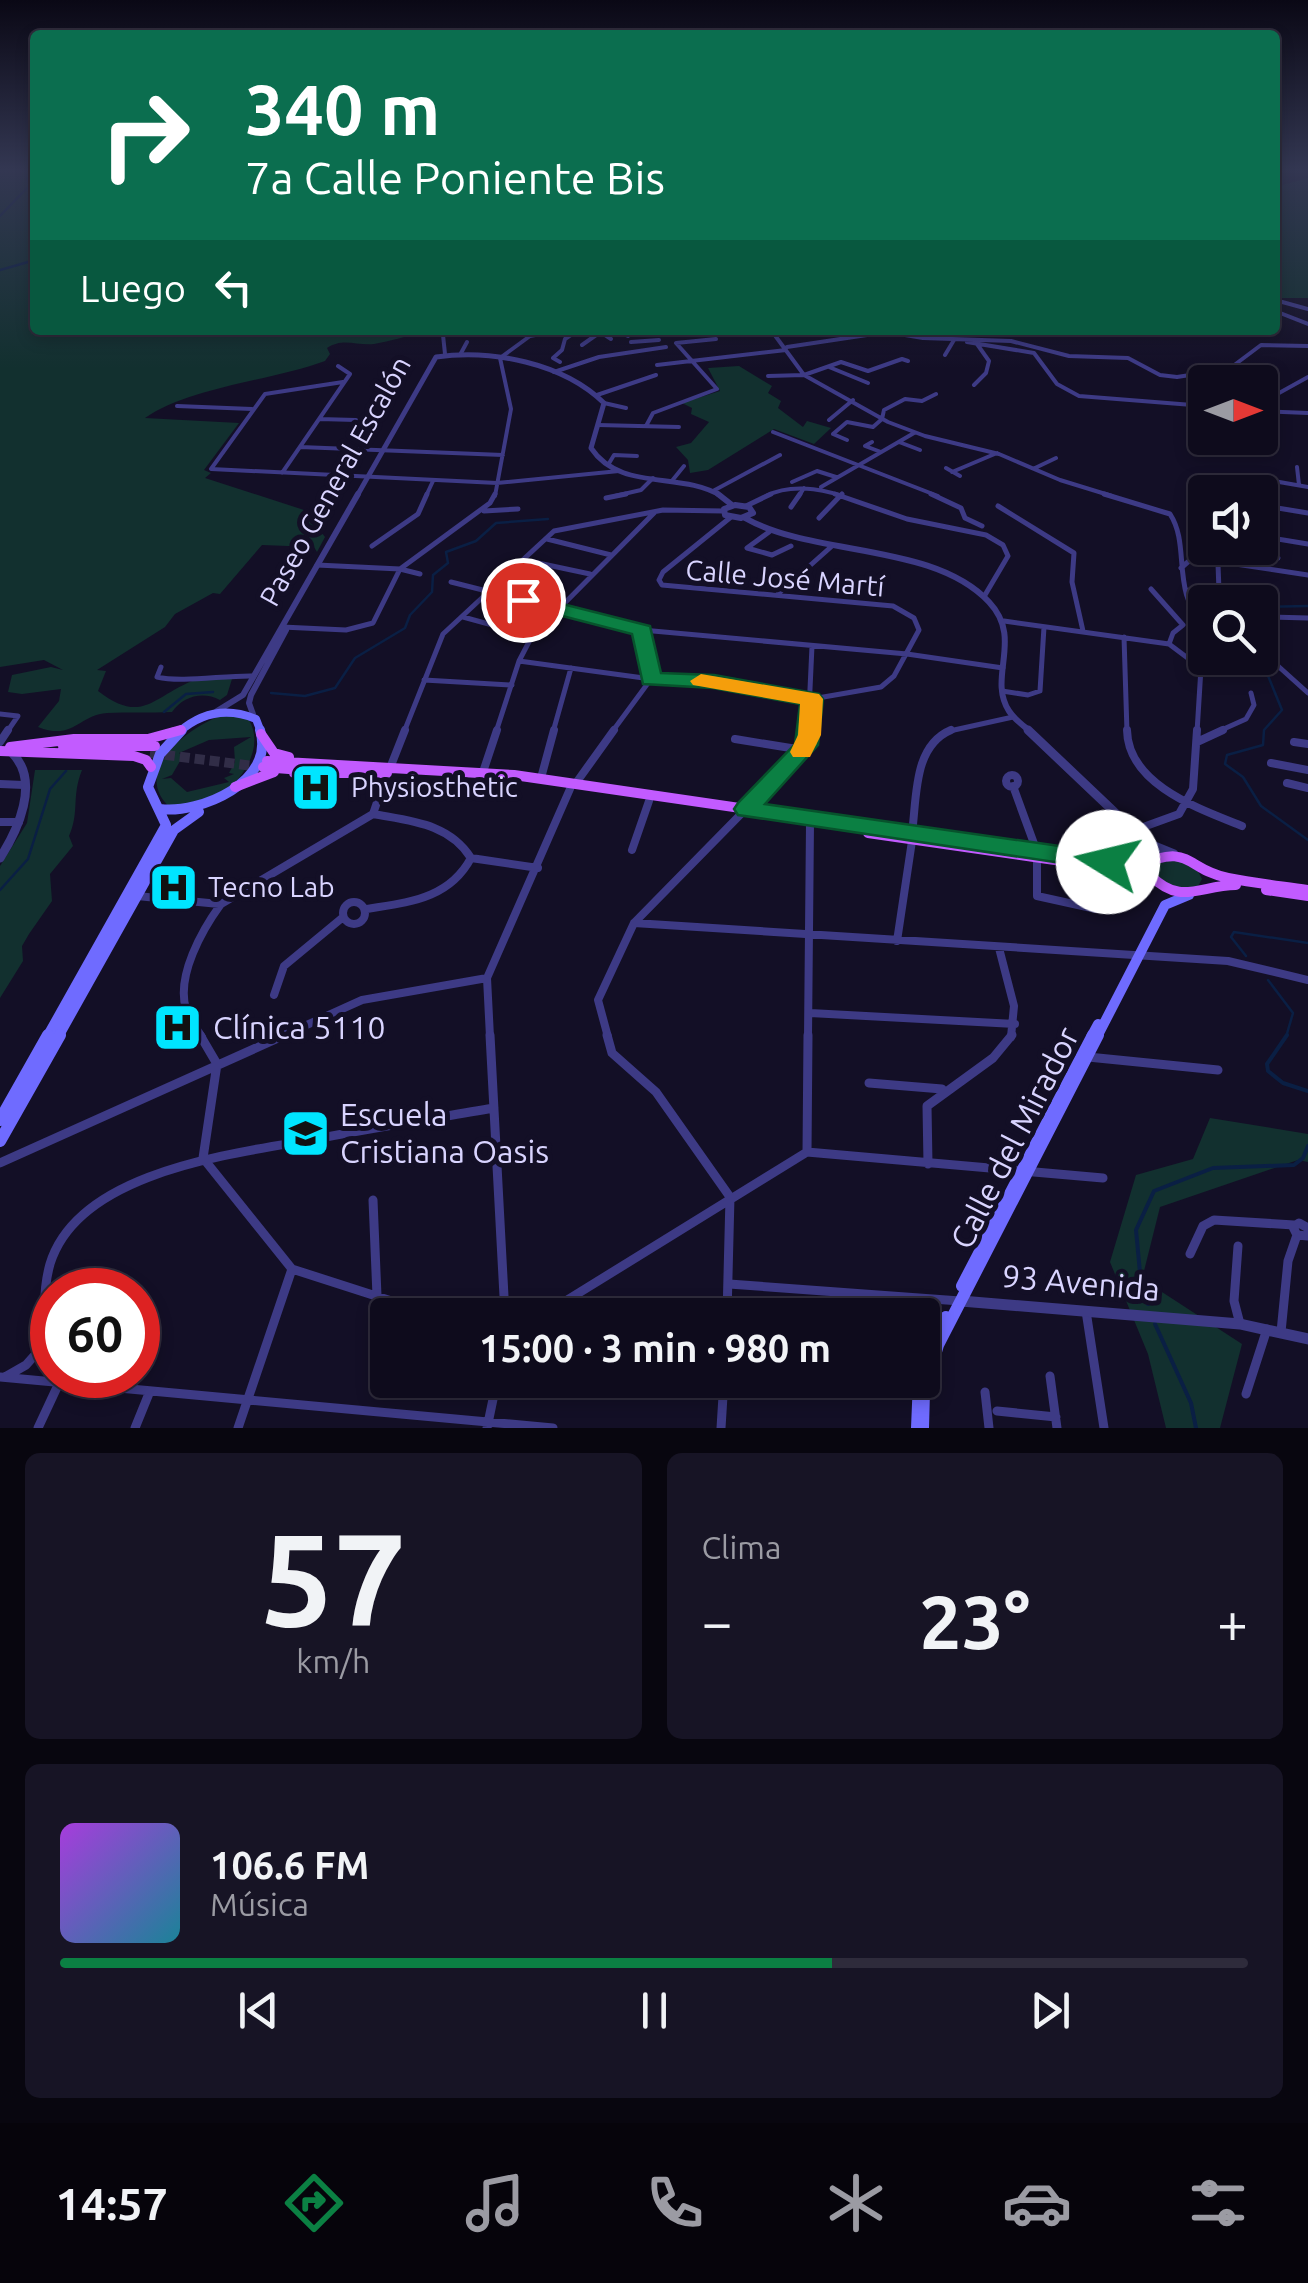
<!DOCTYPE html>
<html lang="es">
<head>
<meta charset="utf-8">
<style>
  :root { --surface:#0e0b1c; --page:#171425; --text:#f1f3f6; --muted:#9b9ba3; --line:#2e2b3b; --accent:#0b8043 }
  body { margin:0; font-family:Ubuntu,sans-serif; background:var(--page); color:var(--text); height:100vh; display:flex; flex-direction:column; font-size:38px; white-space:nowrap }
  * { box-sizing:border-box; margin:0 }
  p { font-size:32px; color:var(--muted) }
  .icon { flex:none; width:55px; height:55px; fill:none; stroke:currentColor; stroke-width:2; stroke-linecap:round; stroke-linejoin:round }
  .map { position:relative; height:1428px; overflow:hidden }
  .sheet { display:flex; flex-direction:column; gap:25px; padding:25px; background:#08060f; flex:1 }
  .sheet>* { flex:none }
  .banner { position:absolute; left:30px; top:30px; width:1250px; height:305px; border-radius:10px; box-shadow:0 5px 15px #0003,0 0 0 2px var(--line); background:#0b6e4f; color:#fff; overflow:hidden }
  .needle { width:65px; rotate:90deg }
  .tools { position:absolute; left:1188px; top:365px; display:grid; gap:20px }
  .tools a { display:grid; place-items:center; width:90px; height:90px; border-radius:10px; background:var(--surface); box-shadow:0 5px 15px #0003,0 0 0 2px var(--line); font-size:50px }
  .speed { position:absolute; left:30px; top:1268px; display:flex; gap:20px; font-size:50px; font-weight:700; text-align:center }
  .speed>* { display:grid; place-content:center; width:130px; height:130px; border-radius:50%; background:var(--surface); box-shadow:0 5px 15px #0003,0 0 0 2px var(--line); line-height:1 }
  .speed .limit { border:15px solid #d22; background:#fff; color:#111 }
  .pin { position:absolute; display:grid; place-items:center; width:85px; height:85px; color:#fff; margin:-42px; border:5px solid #fff; border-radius:50%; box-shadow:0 2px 10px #0007 }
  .me { position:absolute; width:110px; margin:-55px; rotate:279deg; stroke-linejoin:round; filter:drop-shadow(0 0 8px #0008) }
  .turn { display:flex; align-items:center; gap:35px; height:210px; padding:0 50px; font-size:45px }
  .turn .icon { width:130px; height:130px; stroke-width:2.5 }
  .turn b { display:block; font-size:70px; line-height:85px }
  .then { display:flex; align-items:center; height:95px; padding:0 50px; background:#0003; gap:20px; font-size:38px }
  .big { font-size:75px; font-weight:600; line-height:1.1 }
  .sheet .card { flex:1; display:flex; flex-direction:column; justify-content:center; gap:15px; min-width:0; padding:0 35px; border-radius:15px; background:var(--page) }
  .sheet .dial { align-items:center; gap:0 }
  .dial b { font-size:130px; line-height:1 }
  .song { display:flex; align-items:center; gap:30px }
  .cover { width:120px; height:120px; border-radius:15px; background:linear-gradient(135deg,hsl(280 70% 55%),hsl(190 70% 35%)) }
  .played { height:10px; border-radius:5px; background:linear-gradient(90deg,var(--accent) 65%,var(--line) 65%) }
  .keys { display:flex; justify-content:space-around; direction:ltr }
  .heat { display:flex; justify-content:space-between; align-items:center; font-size:55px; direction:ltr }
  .sheet .tiles { flex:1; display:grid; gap:25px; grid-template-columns:1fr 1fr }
  .card:last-child { grid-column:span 2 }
  .trip { position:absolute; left:370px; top:1298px; width:570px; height:100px; border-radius:10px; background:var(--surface); box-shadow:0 5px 15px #0003,0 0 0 2px var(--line); font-weight:600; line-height:100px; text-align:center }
  .tab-bar { display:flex; height:160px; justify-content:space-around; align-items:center; background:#06040b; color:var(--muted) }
  .tab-bar .icon { width:70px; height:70px }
  .tab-bar .on { color:var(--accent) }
  .tab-bar b { font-size:45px; color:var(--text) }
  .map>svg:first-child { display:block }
  .green { fill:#12302f; fill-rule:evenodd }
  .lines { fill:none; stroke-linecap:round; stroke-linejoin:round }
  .stream-far1 { stroke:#0a1f44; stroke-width:2.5 }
  .stream { stroke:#0a1f44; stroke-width:4 }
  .primary-tunnel { stroke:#312d47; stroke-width:10; stroke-dasharray:10 5; stroke-linecap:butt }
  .minor-far3 { stroke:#3d3a85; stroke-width:4 }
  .minor-far2 { stroke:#3d3a85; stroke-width:5 }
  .minor-far1 { stroke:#3d3a85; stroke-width:8 }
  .minor { stroke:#3d3a85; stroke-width:9 }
  .tertiary-far3 { stroke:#3d3a85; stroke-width:5 }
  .tertiary-far2 { stroke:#3d3a85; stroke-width:6 }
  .tertiary-far1 { stroke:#3d3a85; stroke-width:9 }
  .tertiary { stroke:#3d3a85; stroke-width:11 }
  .secondary-far2 { stroke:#6f6bff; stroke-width:8 }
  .secondary-far1 { stroke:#6f6bff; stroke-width:10 }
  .secondary { stroke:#6f6bff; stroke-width:12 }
  .primary-far1 { stroke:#c25bff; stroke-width:8 }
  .primary { stroke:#c25bff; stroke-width:10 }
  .route { fill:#0b8043; stroke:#07532c; stroke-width:2.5 }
  .slow { fill:#f59e0b }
  .labels { text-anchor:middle; stroke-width:10; stroke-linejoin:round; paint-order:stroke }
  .street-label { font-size:28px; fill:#d9d4ff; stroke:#130f26 }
  .poi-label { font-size:28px; fill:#d9d4ff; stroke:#130f26; text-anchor:start }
  .near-poi-label { font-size:32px; fill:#d9d4ff; stroke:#130f26; text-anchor:start }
  .near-street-label { font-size:32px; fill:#d9d4ff; stroke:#130f26 }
</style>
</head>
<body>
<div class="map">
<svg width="1308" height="1428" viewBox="0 0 1308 1428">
  <rect width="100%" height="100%" fill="#130f26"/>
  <!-- green -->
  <path class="green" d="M0,169H35V330H422C408,337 390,341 374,344C357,346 343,337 327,348L330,354L325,361C270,381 190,387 145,418L239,423L204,470L211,473L205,478L304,510L325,537L317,552L314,547L262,545L220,594L213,593L175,614L165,627L97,670L106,671L98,691C142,725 153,697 192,681C205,676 218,678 232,679L227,695L220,700C203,691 183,696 172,712C150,713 128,712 107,713C78,715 74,741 38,727L59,701L61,689L22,694L8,692L12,675L51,667L63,670L44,660L0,667Z
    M1308,178V298H1275V187Z
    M739,366L772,386L768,393L781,401L778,408L803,427L807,421L831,428L814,444L774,429L708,470L690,473L688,460L676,447L691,443L709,422L691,414L692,408L682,403L720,391L708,368Z
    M229,713L249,720C266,748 240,787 212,798C199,803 185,806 172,809C126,771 194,722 229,713ZM251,737L234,747L235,762L229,773L234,774L224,778L229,782L187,792L171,778L162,779L172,775L183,756L179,753L209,740Z
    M35,770H82C71,798 80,811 69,836L73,846L50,874L52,901L29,934L22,946L23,961L0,998V866L27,823Z
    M1175,859L1197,869L1202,879L1197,888L1176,890L1154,873L1156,864Z
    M1210,1118L1308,1134V1162L1298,1160L1160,1207L1142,1279L1242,1344L1220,1428H1166L1148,1354L1110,1262L1136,1175L1193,1159Z"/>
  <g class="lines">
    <!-- stream-far1 -->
    <path class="stream-far1" d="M0,216L30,185L23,169
      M0,270L35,260
      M1260,607L1308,606
      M1264,666L1282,710L1264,730L1263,745L1227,755L1225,764L1243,777L1261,806L1308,840
      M271,693L305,696L335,688L355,658L405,628L410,615L432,592L433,575L448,563L446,552L476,541L496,523L548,519
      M164,712L186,694L213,692
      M0,890L28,859L50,789L66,771
      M1246,956L1231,937L1234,932L1308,943
      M1268,980L1293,1013L1286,1037"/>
    <!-- stream -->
    <path class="stream" d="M1287,1035L1267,1064L1268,1071L1283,1083L1308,1091
      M1148,1304L1141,1283L1136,1230L1154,1191L1213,1168L1294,1165L1303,1158L1308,1146
      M1155,1324L1191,1403L1196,1428"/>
    <!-- primary-tunnel -->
    <path class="primary-tunnel" d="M150,753L261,767"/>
    <!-- minor-far3 -->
    <path class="minor-far3" d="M1275,300L1308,309
      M1275,311L1308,324
      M473,330L472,334L477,335L524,332
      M614,330L628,336
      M771,330L804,375L888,422L925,436L999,454L1060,480L1112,496
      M599,331L611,339
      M443,335L445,354
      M530,336L562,330
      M631,342L659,340
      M967,342L1034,353L1057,384L1079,396L1205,406
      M582,345L599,333
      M787,347L887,332L923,338L1011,341L1069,356L1128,358L1160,375L1177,377L1229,369L1261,345L1308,346
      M460,355L467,342
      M945,355L954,340
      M560,362L553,358L562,350L565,339L578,330
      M657,365L786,350
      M829,367L868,383
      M554,372L599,357L666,347
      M768,376L804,375L841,362L868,371L902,359L908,361
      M343,382L265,394L211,469L497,483L619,471
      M974,385L986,373L989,361L977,344
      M597,395L656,375
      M604,403L626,408
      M177,406L252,409
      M1260,411L1308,413
      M1270,412V398L1308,377
      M319,419L356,420
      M829,420L853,400
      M598,425L679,427
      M646,426L653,413L717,389L676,343L716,339
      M773,432L938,496
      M847,440L833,434L847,422L873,427L882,419L884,410L905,399L922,401L936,394
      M872,442L865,446L881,452
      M899,442L920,450
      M300,447L503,455
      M608,465L614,455L637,456
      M1297,467L1299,485
      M946,468L960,476
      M1035,468L1056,458
      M952,472L997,453
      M282,473L350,374L338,366
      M671,482L684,466
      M792,482L817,471L836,477
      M821,487L914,433
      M713,491L780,455
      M1216,492L1222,487L1234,492
      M1259,492L1262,479L1308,487
      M426,496L433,481
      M495,496L511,409L500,358L530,336
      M615,496L641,490L653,478
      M766,496C789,484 819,488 842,496
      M799,496L804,488"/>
    <!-- minor-far2 -->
    <path class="minor-far2" d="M835,494L907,519L986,535L1003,545L1008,556L985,595
      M931,494L961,508L965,518L982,526
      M1104,494L1170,514C1191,546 1170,591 1205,627
      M606,498L626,494
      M1260,505L1308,513
      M746,506L771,494
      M998,506L1074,553L1072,582L1083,631
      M791,507L800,494
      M484,511L518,509
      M819,518L842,494
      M769,532L747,548L772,555L791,546
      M1260,536L1308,544
      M547,539L611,555
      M372,546L418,514L427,494
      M1202,548L1278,558
      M524,560L590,574
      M317,565L400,569L420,574
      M1181,568L1205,547
      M451,582L642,630L907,654L1003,668
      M1151,589L1183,625L1173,633L1169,644
      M1187,590L1219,591L1218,564L1222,562L1308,575
      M778,594L832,546
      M463,617L532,636
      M1308,618L1270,617L1262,628L1278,666L1308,693
      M1004,621L1169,644L1201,668L1197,732
      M282,627L346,630L373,623L400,569L490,503L495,494
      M1124,637L1127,732
      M519,661L651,679L714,681L750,691L812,699L881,687L894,676L919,630L914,618L893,606L662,585L659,580L663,572L731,517
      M1196,661L1274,663
      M161,667L157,677C182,683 225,675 254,676
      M424,680L512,685
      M1002,691L1028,695L1040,691L1044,627
      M0,714L18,716L7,732
      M404,732L443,634L554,531L663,510L723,511
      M496,732L519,661L532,636L655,512
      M553,732L571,668
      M612,732L651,679L642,630
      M808,732L812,646
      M945,732L1013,717
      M1217,732L1246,719L1254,705L1251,693"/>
    <!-- minor-far1 -->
    <path class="minor-far1" d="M1127,730C1128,785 1200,809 1242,826
      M735,739L803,750
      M0,742L8,730
      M1197,742L1223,730
      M1294,742L1308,744
      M1271,763L1308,770
      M390,768L405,730
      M483,772L497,730
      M1006 781a6 6 0 1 1 12 0a6 6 0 1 1-12 0Z
      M541,778L554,730
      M576,783L614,730
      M1287,783L1308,788
      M0,784L24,785
      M1013,786L1036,849
      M747,809C767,789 807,760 808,730
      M373,814L387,773
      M0,822H19
      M1135,830L1179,814L1193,789L1197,730
      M912,833C917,797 913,746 951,730
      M632,850L649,801
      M471,858L538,868
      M1037,858V896L1096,909
      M137,896L219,904
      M343 913a11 11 0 1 1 22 0a11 11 0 1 1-22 0Z
      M367,909C409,902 449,899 471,858C449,823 410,821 373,814
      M634,923L1228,961L1308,980
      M897,941L912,841
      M999,948L1014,1006L1011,1037
      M274,995L284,966L342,918
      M810,1013L1015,1024
      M202,1037C196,1028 189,1018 186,1009C176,976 202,930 221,904L373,814
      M280,1037L362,1000L487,978
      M490,1037L487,978L570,789
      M608,1037L598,1000L634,923L741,814
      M808,1037L810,824"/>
    <!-- minor -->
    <path class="minor" d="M200,1035L217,1064L203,1158L292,1269
      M490,1035L505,1315
      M607,1035L612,1053L656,1092L730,1197L727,1315
      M1088,1057L1218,1070
      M869,1083L942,1089
      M807,1152L808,1035
      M807,1152L1103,1178
      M0,1163L285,1035
      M928,1164L927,1106L993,1058L1012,1035
      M373,1200L377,1296
      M1308,1228L1299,1223L1293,1227L1297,1235L1308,1236
      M1238,1246L1234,1301L1240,1324
      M1190,1254L1203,1226L1214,1220L1294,1225
      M292,1269L435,1315
      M729,1284L960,1301
      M1086,1311L1104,1428
      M543,1315L807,1152
      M1281,1332L1288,1261L1297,1235
      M52,1369C46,1333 40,1300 50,1264C79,1169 240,1153 321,1138C379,1127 436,1118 494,1108
      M1050,1376L1057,1428
      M0,1377L553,1428
      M5,1377L26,1365L42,1347
      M985,1392L989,1428
      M1246,1394L1267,1329
      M997,1411L1056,1417
      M38,1428L59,1383L55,1375
      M135,1428L150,1391
      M238,1428L292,1269
      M487,1428L497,1380
      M721,1428L724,1380"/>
    <!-- tertiary-far3 -->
    <path class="tertiary-far3" d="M357,496L436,357C492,349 563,363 604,403L591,448C620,492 681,471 721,496"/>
    <!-- tertiary-far2 -->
    <path class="tertiary-far2" d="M718,494L732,505
      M735,505L749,507L753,513L741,518L725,515L724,509Z
      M745,518C813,557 933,542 989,602C1024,639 987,677 1009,711C1014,719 1024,726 1031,732
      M217,711L243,695L358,494
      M254,717L249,703L251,695L286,630"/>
    <!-- tertiary-far1 -->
    <path class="tertiary-far1" d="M1028,730L1147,843L1174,854
      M0,858C18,830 40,782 13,754"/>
    <!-- tertiary -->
    <path class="tertiary" d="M961,1301L1240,1324L1308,1339"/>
    <!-- secondary-far2 -->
    <path class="secondary-far2" d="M179,732C202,712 227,707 256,719L261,732"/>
    <!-- secondary-far1 -->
    <path class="secondary-far1" d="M160,809C200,814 276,782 260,730
      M47,1037L166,825L148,787L160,754L182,730
      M58,1037L174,830L199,812
      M1091,1037L1098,1024
      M1097,1037L1165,905L1189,895"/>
    <!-- secondary -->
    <path class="secondary" d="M0,1120L48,1035
      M0,1141L60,1035
      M962,1286L1093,1035
      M922,1368L946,1317
      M917,1428L919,1380
      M923,1428L924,1392L938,1345L1098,1035"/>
    <!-- primary-far1 -->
    <path class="primary-far1" d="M172,732L181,730"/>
    <!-- primary -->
    <path class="primary" d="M261,734L274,753L289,757
      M63,746H155
      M10,747L74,739H148L181,730
      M0,751L134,756L146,760L151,767
      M267,761L514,775L1138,866C1192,842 1184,869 1228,878C1254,883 1281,886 1308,890
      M263,767L302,770
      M294,773H387
      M235,787L274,772
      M868,833L1110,868
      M1125,870L1151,877
      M1151,876C1181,906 1200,885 1236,885
      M1266,890L1308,896"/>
  </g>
  <!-- sky -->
  <linearGradient id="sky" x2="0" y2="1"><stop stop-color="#0a0815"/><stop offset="0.46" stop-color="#333752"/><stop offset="1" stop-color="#333752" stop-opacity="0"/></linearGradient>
  <rect width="1308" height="368" fill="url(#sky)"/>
  <!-- route -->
  <path class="route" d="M523,594L650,626L661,673L714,675L819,694L823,699L818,745L765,804L1108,853L1121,862L1108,870L738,815L734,809L738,803L795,744L800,704L713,688L643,684L632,634L516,604V596Z"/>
  <!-- slow -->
  <path class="slow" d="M701,674L819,694L823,699L821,735L810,757H793L790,752L798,735L800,704L693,685L690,681Z"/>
  <!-- icons -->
  <defs>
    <symbol id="hospital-square" viewBox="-11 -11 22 22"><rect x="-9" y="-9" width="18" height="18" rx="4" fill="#00e5ff" stroke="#130f26"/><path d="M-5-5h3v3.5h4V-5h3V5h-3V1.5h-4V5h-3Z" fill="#111"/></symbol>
    <symbol id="university-square" viewBox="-11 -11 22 22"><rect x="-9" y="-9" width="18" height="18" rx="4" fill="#00e5ff" stroke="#130f26"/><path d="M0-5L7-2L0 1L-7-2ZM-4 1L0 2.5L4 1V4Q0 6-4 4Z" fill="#111"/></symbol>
  </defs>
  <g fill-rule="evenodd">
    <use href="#hospital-square" x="288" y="760" width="55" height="55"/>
    <use href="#hospital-square" x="146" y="860" width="55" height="55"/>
    <use href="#hospital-square" x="150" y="1000" width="55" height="55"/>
    <use href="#university-square" x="278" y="1106" width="55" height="55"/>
  </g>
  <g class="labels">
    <!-- street labels -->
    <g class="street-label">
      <text transform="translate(335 481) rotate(-61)" y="10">Paseo General Escalón</text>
      <text transform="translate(785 578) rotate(5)" y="10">Calle José Martí</text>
    </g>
    <!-- poi labels -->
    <g class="poi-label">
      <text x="351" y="797">Physiosthetic</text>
      <text x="208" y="897">Tecno Lab</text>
    </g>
    <!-- near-poi labels -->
    <g class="near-poi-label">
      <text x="213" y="1039">Clínica 5110</text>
      <text x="340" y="1126">Escuela<tspan x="340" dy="37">Cristiana Oasis</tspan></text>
    </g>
    <!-- near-street labels -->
    <g class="near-street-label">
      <text transform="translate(1015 1138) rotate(-63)" y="11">Calle del Mirador</text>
      <text transform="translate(1081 1283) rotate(5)" y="11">93 Avenida</text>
    </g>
  </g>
</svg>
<div class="tools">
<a><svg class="needle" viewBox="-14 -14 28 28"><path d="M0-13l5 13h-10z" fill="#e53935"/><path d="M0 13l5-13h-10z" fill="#9b9ba3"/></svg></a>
<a><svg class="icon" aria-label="sound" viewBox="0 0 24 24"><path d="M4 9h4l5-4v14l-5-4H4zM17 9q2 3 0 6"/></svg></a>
<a><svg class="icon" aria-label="search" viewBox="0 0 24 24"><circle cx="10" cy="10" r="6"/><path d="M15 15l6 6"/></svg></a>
</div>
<div class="speed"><div class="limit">60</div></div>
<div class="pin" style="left:523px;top:600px;background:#d93025"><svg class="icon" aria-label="arrive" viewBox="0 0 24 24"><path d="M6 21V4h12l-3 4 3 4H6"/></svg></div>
<svg class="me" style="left:1108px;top:862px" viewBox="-20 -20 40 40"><circle r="19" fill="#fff"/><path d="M0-13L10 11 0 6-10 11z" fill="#0b8043"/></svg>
<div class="trip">15:00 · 3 min · 980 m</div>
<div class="banner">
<div class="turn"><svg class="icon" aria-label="right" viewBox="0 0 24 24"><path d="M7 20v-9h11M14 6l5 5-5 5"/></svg><div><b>340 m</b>7a Calle Poniente Bis</div></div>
<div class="then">Luego<svg class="icon" aria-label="left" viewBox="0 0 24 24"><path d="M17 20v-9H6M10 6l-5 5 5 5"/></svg></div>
</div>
</div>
<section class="sheet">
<div class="tiles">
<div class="card dial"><b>57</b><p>km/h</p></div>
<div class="card"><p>Clima</p>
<div class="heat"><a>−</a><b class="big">23°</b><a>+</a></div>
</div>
<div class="card">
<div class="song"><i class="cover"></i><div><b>106.6 FM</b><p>Música</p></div></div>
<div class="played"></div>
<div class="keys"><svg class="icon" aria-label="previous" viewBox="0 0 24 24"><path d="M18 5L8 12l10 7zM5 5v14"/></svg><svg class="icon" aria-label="pause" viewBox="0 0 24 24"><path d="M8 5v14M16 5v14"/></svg><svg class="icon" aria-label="next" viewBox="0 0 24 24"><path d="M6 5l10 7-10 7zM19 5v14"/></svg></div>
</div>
</div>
</section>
<nav class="tab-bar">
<b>14:57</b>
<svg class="icon on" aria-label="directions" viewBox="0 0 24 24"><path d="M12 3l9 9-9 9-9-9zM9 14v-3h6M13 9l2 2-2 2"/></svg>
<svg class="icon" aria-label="music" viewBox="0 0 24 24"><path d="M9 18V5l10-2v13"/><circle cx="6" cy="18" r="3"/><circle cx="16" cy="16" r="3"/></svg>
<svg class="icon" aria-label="phone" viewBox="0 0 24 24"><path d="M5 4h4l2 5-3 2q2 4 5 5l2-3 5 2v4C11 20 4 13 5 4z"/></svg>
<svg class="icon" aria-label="climate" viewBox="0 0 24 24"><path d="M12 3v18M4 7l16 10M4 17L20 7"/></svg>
<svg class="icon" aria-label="car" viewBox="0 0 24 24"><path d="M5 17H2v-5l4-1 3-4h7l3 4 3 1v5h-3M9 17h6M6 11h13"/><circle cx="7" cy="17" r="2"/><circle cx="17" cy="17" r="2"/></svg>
<svg class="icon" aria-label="filters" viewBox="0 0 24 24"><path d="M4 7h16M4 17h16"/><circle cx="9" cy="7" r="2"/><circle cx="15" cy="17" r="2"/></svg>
</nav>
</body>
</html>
